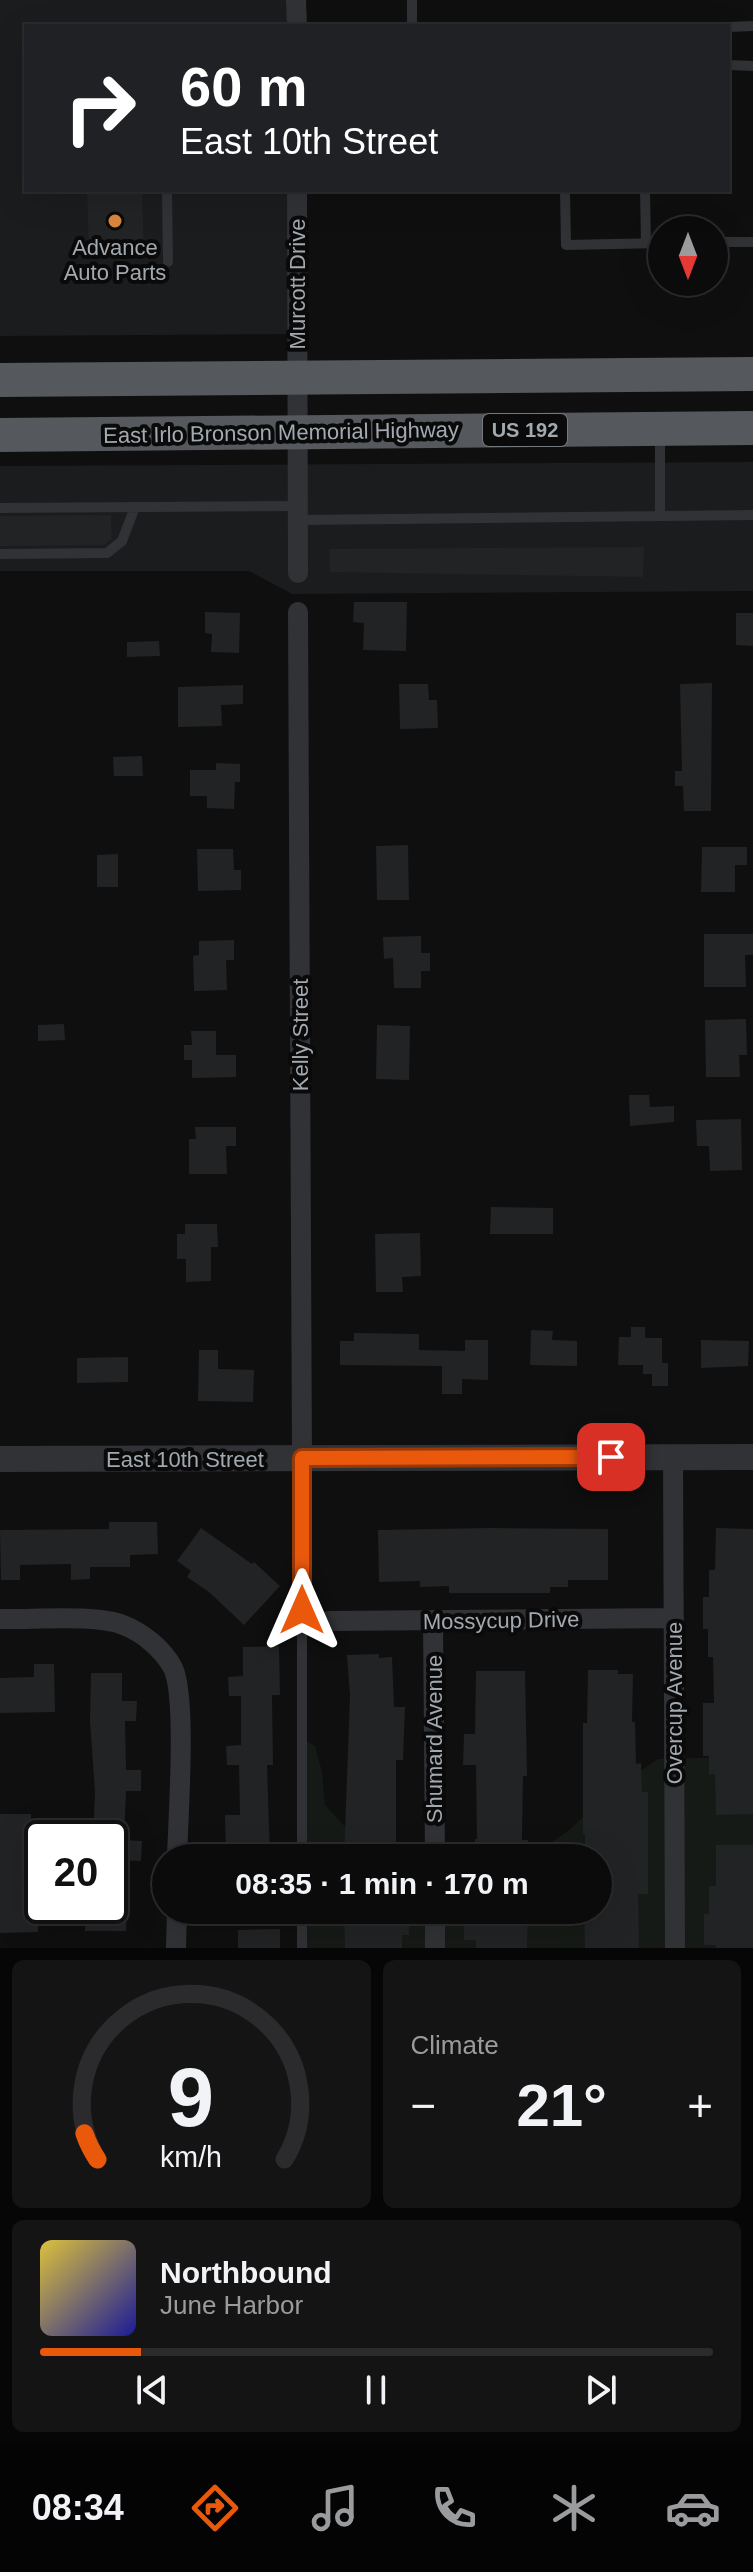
<!DOCTYPE html>
<html lang="en">
<head>
<meta charset="utf-8">
<style>
  :root { --surface:#0b0b0c; --page:#141415; --text:#f1f3f6; --muted:#9a9b9d; --line:#2b2b2d; --accent:#ea580c }
  body { margin:0; font-family:Helvetica,sans-serif; background:var(--page); color:var(--text); height:100vh; display:flex; flex-direction:column; font-size:30px; white-space:nowrap }
  * { box-sizing:border-box; margin:0 }
  p { font-size:26px; color:var(--muted) }
  .icon { flex:none; width:44px; height:44px; fill:none; stroke:currentColor; stroke-width:2; stroke-linecap:round; stroke-linejoin:round }
  .map { position:relative; height:1948px; overflow:hidden }
  .sheet { display:flex; flex-direction:column; gap:12px; padding:12px; background:#060607; flex:1 }
  .sheet>* { flex:none }
  .top-card { position:absolute; left:24px; top:24px; width:706px; height:168px; border-radius:0px; box-shadow:0 8px 32px #0002,0 0 0 2px var(--line); background:#202124; color:#fff; overflow:hidden }
  .needle { width:52px; rotate:180deg }
  .fabs { position:absolute; left:648px; top:216px; display:grid; gap:16px }
  .fabs a { display:grid; place-items:center; width:80px; height:80px; border-radius:50%; background:var(--surface); box-shadow:0 8px 32px #0002,0 0 0 2px var(--line); font-size:40px }
  .speed { position:absolute; left:24px; top:1820px; display:flex; gap:16px; font-size:40px; font-weight:700; text-align:center }
  .speed>* { display:grid; place-content:center; width:104px; height:104px; border-radius:50%; background:var(--surface); box-shadow:0 8px 32px #0002,0 0 0 2px var(--line); line-height:1 }
  .speed .limit { border:4px solid #111; border-radius:12px; background:#fff; color:#111 }
  .pin { position:absolute; display:grid; place-items:center; width:68px; height:68px; color:#fff; margin:-34px; border-radius:16px; box-shadow:0 4px 12px #0006 }
  .me { position:absolute; width:88px; margin:-44px; rotate:0deg; stroke-linejoin:round; filter:drop-shadow(0 0 6px #0008) }
  .turn { display:flex; align-items:center; gap:28px; height:168px; padding:0 24px; font-size:36px }
  .turn .icon { width:104px; height:104px; stroke-width:2.5 }
  .turn b { display:block; font-size:56px; line-height:68px }
  .big { font-size:60px; font-weight:700; line-height:1.1 }
  .sheet .tile { flex:1; display:flex; flex-direction:column; justify-content:center; gap:12px; min-width:0; padding:0 28px; border-radius:12px; background:var(--page) }
  .sheet .dial { align-items:center; gap:0 }
  .dial svg { height:208px; overflow:visible; fill:none; stroke:var(--line); stroke-width:7; stroke-linecap:round; text-anchor:middle }
  .dial text { fill:var(--text); stroke:none }
  .song { display:flex; align-items:center; gap:24px }
  .cover { width:96px; height:96px; border-radius:12px; background:linear-gradient(135deg,hsl(50 70% 55%),hsl(240 70% 35%)) }
  .played { height:8px; border-radius:4px; background:linear-gradient(90deg,var(--accent) 15%,var(--line) 15%) }
  .keys { display:flex; justify-content:space-around; direction:ltr }
  .heat { display:flex; justify-content:space-between; align-items:center; font-size:44px; direction:ltr }
  .sheet .tiles { flex:1; display:grid; gap:12px; grid-template-columns:1fr 1fr }
  .tile:last-child { grid-column:span 2 }
  .trip { position:absolute; left:152px; top:1844px; width:460px; height:80px; border-radius:40px; background:var(--surface); box-shadow:0 8px 32px #0002,0 0 0 2px var(--line); font-weight:700; line-height:80px; text-align:center }
  .tab-bar { display:flex; height:128px; justify-content:space-around; align-items:center; background:#040405; color:var(--muted) }
  .tab-bar .icon { width:56px; height:56px }
  .tab-bar .selected { color:var(--accent) }
  .tab-bar b { font-size:36px; color:var(--text) }
  .map>svg:first-child { display:block }
  .built { fill:#1b1c1d }
  .green { fill:#161a16 }
  .building { fill:#222324 }
  .lines { fill:none; stroke-linecap:round; stroke-linejoin:round }
  .service { stroke:#313235; stroke-width:10 }
  .minor { stroke:#313235; stroke-width:20 }
  .tertiary { stroke:#313235; stroke-width:26 }
  .trunk { stroke:#55585c; stroke-width:34 }
  .route-casing { stroke:#983908; stroke-width:20 }
  .route { stroke:#ea580c; stroke-width:14 }
  .poi-dot { fill:#da853d; stroke:#0a0a0b; stroke-width:3 }
  .labels { text-anchor:middle; stroke-width:8; stroke-linejoin:round; paint-order:stroke }
  .shield { fill:#0a0a0b; stroke:#74797e; stroke-width:2 }
  .shield-label { font-size:20px; font-weight:bold; fill:#a2a9af }
  .poi-label { font-size:22px; fill:#a2a9af; stroke:#0a0a0b }
  .street-label { font-size:22px; fill:#a2a9af; stroke:#0a0a0b }
</style>
</head>
<body>
<div class="map">
<svg width="753" height="1948" viewBox="0 0 753 1948">
  <rect width="100%" height="100%" fill="#0f0f10"/>
  <!-- built -->
  <path class="built" d="M0,0H292V26H26V190H297L307,334L0,336Z
    M753,462V591L292,594L249,571H0V466Z"/>
  <!-- green -->
  <path class="green" d="M303,1739L315,1746L322,1772L325,1805L351,1833L389,1852L409,1858H303Z
    M731,1757L753,1767V1948H304V1910H598V1858H528L568,1831L615,1788L658,1759Z"/>
  <!-- building -->
  <path class="building" d="M87,190H142L144,253L89,254Z
    M111,515L112,539L104,545L0,546V516Z
    M644,547L643,577L330,572L329,549Z
    M354,602H407L406,651L363,650L364,623L353,622Z
    M205,612L240,613L239,653L211,652L212,634L205,633Z
    M736,613H753V646L736,645Z
    M159,641L160,656L127,657V642Z
    M712,683L711,811H684L683,786H675V771H682L680,684Z
    M399,684H428L429,700H437L438,728L400,729Z
    M243,685V704L221,705L222,726L178,727V687Z
    M142,756L143,776H114L113,757Z
    M216,763L240,764V782H235L234,809L207,808V796H190V770H216Z
    M408,845L409,900H377L376,846Z
    M702,847H747V865H735V892H701Z
    M197,849H233L234,870H241V890L198,891Z
    M118,854V887H97V855Z
    M704,934H753V955H745L746,987H704Z
    M421,936V953H430V971H421V988H394L393,958L384,959L383,937Z
    M234,940V960H226L227,990L194,991L193,956L199,955V941Z
    M746,1019L747,1055H739L740,1077H706L705,1020Z
    M64,1024L65,1040L38,1041V1025Z
    M377,1025L410,1026L409,1080L376,1079Z
    M191,1031H216V1055H236V1077L192,1078V1060H184V1045H192Z
    M629,1095H649L650,1107L674,1106V1122L630,1126Z
    M741,1119L742,1170L710,1171L709,1146H697L696,1120Z
    M195,1127H236V1146H226L227,1174H189V1139H196Z
    M491,1207L553,1208V1234H490Z
    M185,1224H217L218,1247H211V1281L186,1282V1259H177V1234H185Z
    M420,1233L421,1276L402,1277L403,1292H376L375,1234Z
    M631,1327H645V1338H662V1363H668V1386H652V1374H643V1365H618L619,1337H631Z
    M531,1330L553,1331L552,1340L577,1341V1366L530,1365Z
    M354,1333L419,1334V1350L465,1351V1340H488V1380L462,1379V1394H442V1366L340,1365V1341H354Z
    M701,1340L749,1341L748,1366L701,1368Z
    M199,1350H218V1369L254,1370L253,1402L198,1401Z
    M128,1357V1382L77,1383V1358Z
    M109,1522H157L158,1554L130,1555V1567H90V1579L71,1580V1564L20,1565V1580H1L0,1530L109,1529Z
    M201,1528L252,1564L254,1562L280,1586L244,1625L209,1592L187,1577L191,1571L177,1561Z
    M491,1528L608,1529V1580H568V1587H550V1593H449V1586L420,1587V1581L379,1582L378,1530Z
    M716,1528L753,1529V1814L716,1815L715,1774H709V1756H703V1703H714L713,1657H708V1629H703V1597H709V1570H715Z
    M279,1646L280,1695H272L273,1765H267L270,1858H226L225,1815H240L239,1765H227L226,1746L241,1745V1696H229L228,1677L243,1676V1647Z
    M379,1654V1658L392,1657L394,1707H405L403,1760H396V1858H344L350,1696L347,1655Z
    M34,1664H54L55,1712L0,1713V1678L34,1677Z
    M588,1670H618V1674H633L632,1722H635L636,1764L641,1763L642,1792H648V1894H638L639,1948H585L584,1910H598V1858H585V1834H583V1723H587Z
    M476,1671H525L527,1776H523L522,1840H528V1858H475V1839H477L476,1765H463L464,1734H475Z
    M91,1673H122V1701H137L136,1721H125L126,1770H141V1791H126L124,1840L142,1841L141,1861L110,1860V1838H93L95,1792L90,1721Z
    M0,1814H31V1825H42V1843H32V1863H29L30,1903H37L38,1932L0,1933Z
    M716,1845H753V1948H716V1945H704V1914H709V1886H716Z
    M110,1888H127L126,1931H85V1906H110Z
    M344,1910H396V1917H409V1935H402V1948H345Z
    M464,1910H528L527,1948H476V1940H464Z
    M280,1929V1948H238V1930Z"/>
  <g class="lines">
    <!-- service -->
    <path class="service" d="M412,0V26
      M728,27L753,26
      M728,65L753,66
      M167,190L168,262
      M565,190L566,245L662,243
      M645,190L646,243
      M714,242H753
      M660,433V515
      M0,508L298,506
      M298,520L753,515
      M0,554L107,553L122,541L135,507
      M302,1460V1858
      M302,1910V1948"/>
    <!-- minor -->
    <path class="minor" d="M296,0L297,26
      M297,190L298,573
      M298,612L302,1458
      M673,1457L675,1948
      M0,1619C32,1620 95,1614 123,1625C142,1632 163,1649 173,1668C187,1697 178,1819 177,1858
      M433,1620L435,1858
      M329,1621L674,1618
      M435,1910V1948
      M176,1948L177,1910"/>
    <!-- tertiary -->
    <path class="tertiary" d="M0,1459L753,1457"/>
    <!-- trunk -->
    <path class="trunk" d="M0,380L753,374
      M0,435L753,428"/>
  </g>
  <g class="lines">
    <defs>
      <path id="route" d="M302,1610V1458L611,1457"/>
    </defs>
    <!-- route casing -->
    <use href="#route" class="route-casing"/>
    <!-- route -->
    <use href="#route" class="route"/>
  </g>
  <!-- markers -->
  <circle class="poi-dot" cx="115" cy="221" r="8"/>
  <g class="labels">
    <!-- shield labels -->
    <rect class="shield" x="483" y="414" width="84" height="32" rx="6"/>
    <g class="shield-label">
      <text x="525" y="437">US 192</text>
    </g>
    <!-- poi labels -->
    <g class="poi-label">
      <text x="115" y="255">Advance<tspan x="115" dy="25">Auto Parts</tspan></text>
    </g>
    <!-- street labels -->
    <g class="street-label">
      <text transform="translate(297 284) rotate(-90)" y="8">Murcott Drive</text>
      <text transform="translate(281 432) rotate(-1)" y="8">East Irlo Bronson Memorial Highway</text>
      <text transform="translate(300 1035) rotate(-90)" y="8">Kelly Street</text>
      <text x="185" y="1467">East 10th Street</text>
      <text transform="translate(501 1620) rotate(-1)" y="8">Mossycup Drive</text>
      <text transform="translate(674 1703) rotate(-90)" y="8">Overcup Avenue</text>
      <text transform="translate(434 1739) rotate(-90)" y="8">Shumard Avenue</text>
    </g>
  </g>
</svg>
<div class="fabs">
<a><svg class="needle" viewBox="-14 -14 28 28"><path d="M0-13l5 13h-10z" fill="#e53935"/><path d="M0 13l5-13h-10z" fill="#9a9b9d"/></svg></a>
</div>
<div class="speed"><div class="limit">20</div></div>
<div class="pin" style="left:611px;top:1457px;background:#d93025"><svg class="icon" aria-label="arrive" viewBox="0 0 24 24"><path d="M6 21V4h12l-3 4 3 4H6"/></svg></div>
<svg class="me" style="left:302px;top:1610px" viewBox="-20 -20 40 40"><path d="M0-17L14 15 0 8-14 15z" fill="#ea580c" stroke="#fff" stroke-width="4"/></svg>
<div class="trip">08:35 · 1 min · 170 m</div>
<div class="top-card">
<div class="turn"><svg class="icon" aria-label="right" viewBox="0 0 24 24"><path d="M7 20v-9h11M14 6l5 5-5 5"/></svg><div><b>60 m</b>East 10th Street</div></div>
</div>
</div>
<section class="sheet">
<div class="tiles">
<div class="tile dial"><svg viewBox="0 0 100 80">
<path d="M14 69A42 42 0 1 1 86 69"/>
<path d="M14 69A42 42 0 0 1 9 59" stroke="#ea580c"/>
<text x="50" y="56" font-size="32" font-weight="700">9</text>
<text x="50" y="72" font-size="11">km/h</text>
</svg></div>
<div class="tile"><p>Climate</p>
<div class="heat"><a>−</a><b class="big">21°</b><a>+</a></div>
</div>
<div class="tile">
<div class="song"><i class="cover"></i><div><b>Northbound</b><p>June Harbor</p></div></div>
<div class="played"></div>
<div class="keys"><svg class="icon" aria-label="previous" viewBox="0 0 24 24"><path d="M18 5L8 12l10 7zM5 5v14"/></svg><svg class="icon" aria-label="pause" viewBox="0 0 24 24"><path d="M8 5v14M16 5v14"/></svg><svg class="icon" aria-label="next" viewBox="0 0 24 24"><path d="M6 5l10 7-10 7zM19 5v14"/></svg></div>
</div>
</div>
</section>
<nav class="tab-bar">
<b>08:34</b>
<svg class="icon selected" aria-label="directions" viewBox="0 0 24 24"><path d="M12 3l9 9-9 9-9-9zM9 14v-3h6M13 9l2 2-2 2"/></svg>
<svg class="icon" aria-label="music" viewBox="0 0 24 24"><path d="M9 18V5l10-2v13"/><circle cx="6" cy="18" r="3"/><circle cx="16" cy="16" r="3"/></svg>
<svg class="icon" aria-label="phone" viewBox="0 0 24 24"><path d="M5 4h4l2 5-3 2q2 4 5 5l2-3 5 2v4C11 20 4 13 5 4z"/></svg>
<svg class="icon" aria-label="climate" viewBox="0 0 24 24"><path d="M12 3v18M4 7l16 10M4 17L20 7"/></svg>
<svg class="icon" aria-label="car" viewBox="0 0 24 24"><path d="M5 17H2v-5l4-1 3-4h7l3 4 3 1v5h-3M9 17h6M6 11h13"/><circle cx="7" cy="17" r="2"/><circle cx="17" cy="17" r="2"/></svg>
</nav>
</body>
</html>
